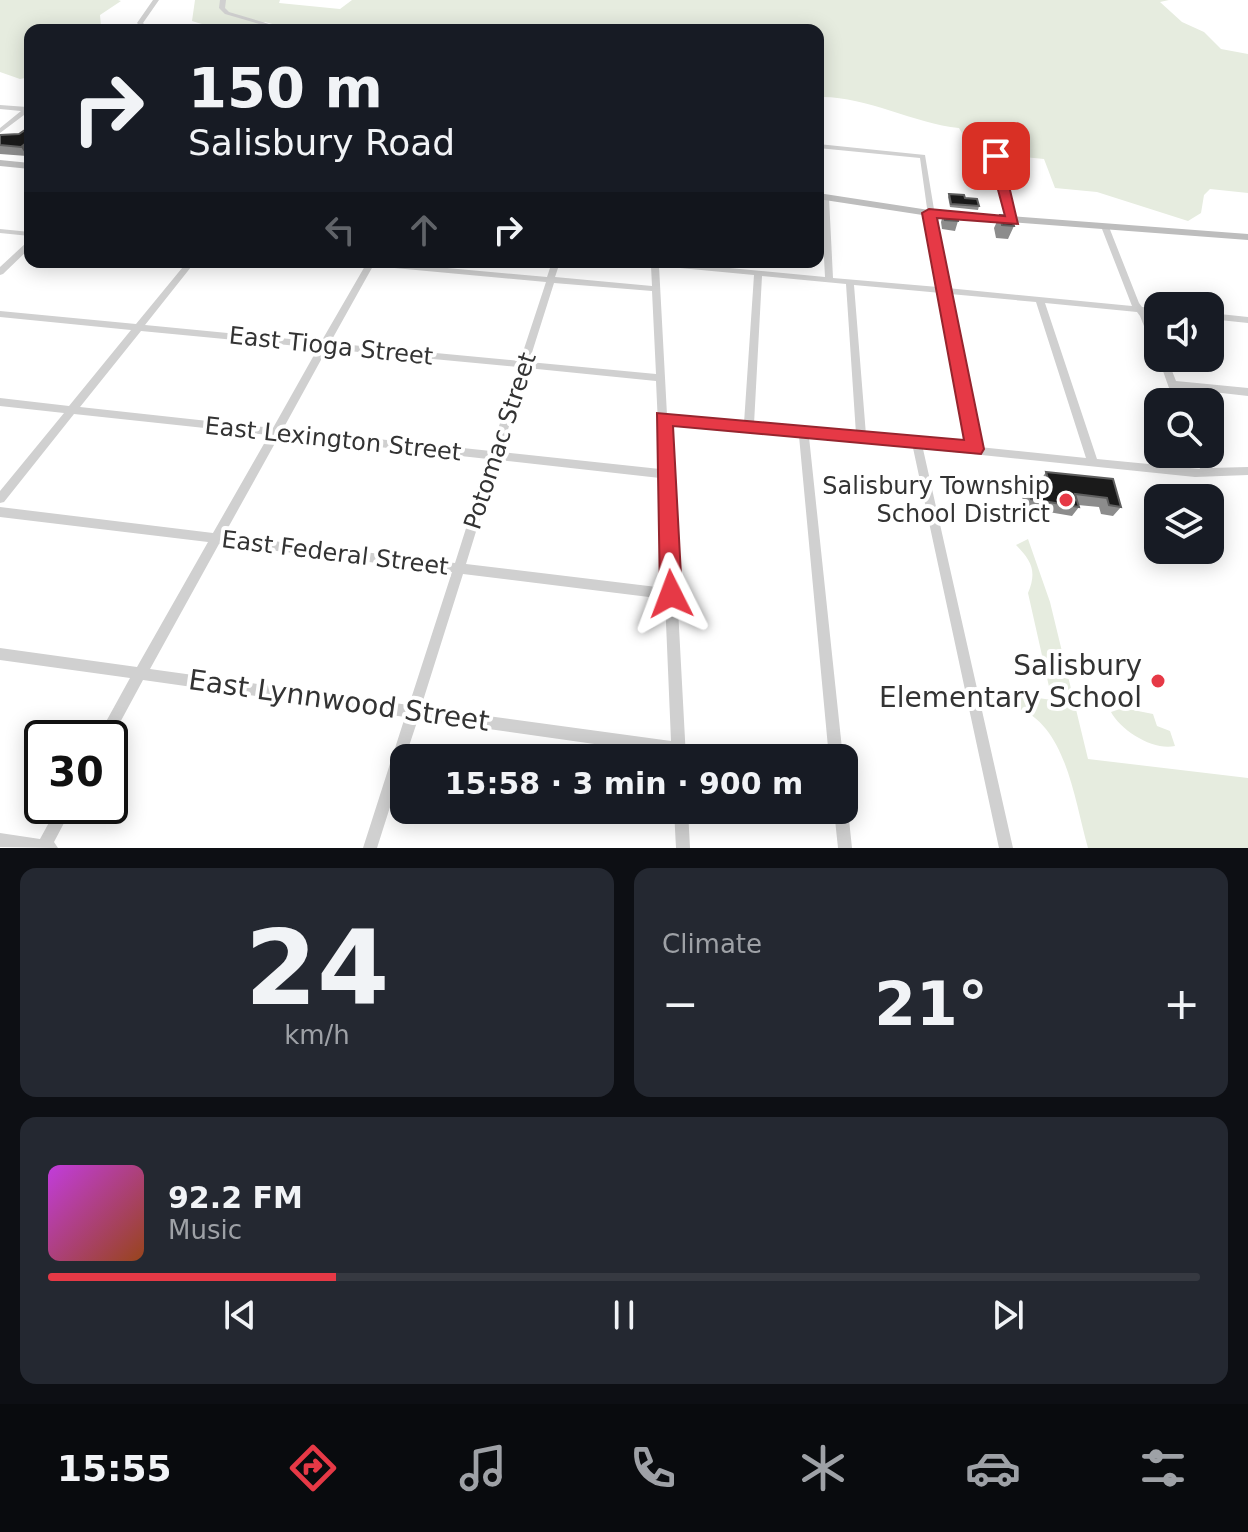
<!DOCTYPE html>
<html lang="en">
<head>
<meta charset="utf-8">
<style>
  :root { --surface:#171b24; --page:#242831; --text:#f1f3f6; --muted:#9ea1a6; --line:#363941; --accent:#e63946 }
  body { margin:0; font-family:"DejaVu Sans",sans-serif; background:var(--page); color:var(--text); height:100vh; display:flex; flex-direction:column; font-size:30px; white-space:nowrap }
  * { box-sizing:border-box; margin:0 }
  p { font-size:26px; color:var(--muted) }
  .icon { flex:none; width:44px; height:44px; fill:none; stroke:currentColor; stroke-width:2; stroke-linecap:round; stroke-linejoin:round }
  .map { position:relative; height:848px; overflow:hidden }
  .drawer { display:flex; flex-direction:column; gap:20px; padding:20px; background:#0d0f14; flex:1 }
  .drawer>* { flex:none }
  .top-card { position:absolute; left:24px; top:24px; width:800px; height:244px; border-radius:16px; box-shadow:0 4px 20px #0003; background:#171b24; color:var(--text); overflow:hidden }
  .fabs { position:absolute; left:1144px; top:292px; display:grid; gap:16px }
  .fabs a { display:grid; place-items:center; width:80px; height:80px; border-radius:16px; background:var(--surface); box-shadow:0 4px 20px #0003; font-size:40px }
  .speed { position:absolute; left:24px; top:720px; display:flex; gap:16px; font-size:40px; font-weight:700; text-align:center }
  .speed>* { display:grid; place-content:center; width:104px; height:104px; border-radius:50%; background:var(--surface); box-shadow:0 4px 20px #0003; line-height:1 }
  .speed .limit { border:4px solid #111; border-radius:12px; background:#fff; color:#111 }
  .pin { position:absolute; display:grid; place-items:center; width:68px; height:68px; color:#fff; margin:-34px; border-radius:16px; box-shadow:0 4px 12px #0006 }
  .me { position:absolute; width:88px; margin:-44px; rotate:357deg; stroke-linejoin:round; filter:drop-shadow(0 0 6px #0008) }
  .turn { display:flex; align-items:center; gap:28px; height:168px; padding:0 32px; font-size:36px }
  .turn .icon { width:104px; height:104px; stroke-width:2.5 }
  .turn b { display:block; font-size:56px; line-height:68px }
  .lanes { display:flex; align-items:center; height:76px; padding:0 32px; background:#0003; justify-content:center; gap:40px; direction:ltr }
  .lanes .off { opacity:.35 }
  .big { font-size:60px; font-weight:700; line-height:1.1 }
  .drawer .card { flex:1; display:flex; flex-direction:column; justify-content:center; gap:12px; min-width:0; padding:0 28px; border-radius:16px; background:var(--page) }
  .drawer .dial { align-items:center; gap:0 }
  .dial b { font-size:104px; line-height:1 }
  .song { display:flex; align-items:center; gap:24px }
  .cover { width:96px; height:96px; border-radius:12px; background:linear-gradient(135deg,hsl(290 70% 55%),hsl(20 70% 35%)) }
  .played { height:8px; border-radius:4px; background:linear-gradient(90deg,var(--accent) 25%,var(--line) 25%) }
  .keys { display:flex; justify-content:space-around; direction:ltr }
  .heat { display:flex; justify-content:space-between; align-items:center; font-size:44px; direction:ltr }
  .drawer .tiles { flex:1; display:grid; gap:20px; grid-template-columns:1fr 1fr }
  .card:last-child { grid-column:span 2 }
  .trip { position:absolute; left:390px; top:744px; width:468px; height:80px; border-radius:16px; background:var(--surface); box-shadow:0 4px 20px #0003; font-weight:700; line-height:80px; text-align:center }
  .menu { display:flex; height:128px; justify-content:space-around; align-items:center; background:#090b0e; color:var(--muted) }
  .menu .icon { width:56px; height:56px }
  .menu .selected { color:var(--accent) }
  .menu b { font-size:36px; color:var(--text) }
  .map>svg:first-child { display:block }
  .green { fill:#e6ecdf }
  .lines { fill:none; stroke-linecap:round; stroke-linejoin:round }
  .street { fill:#d0d0d0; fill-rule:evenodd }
  .secondary { fill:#bdbdbd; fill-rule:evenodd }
  .wall { fill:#8c8c8c }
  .shaded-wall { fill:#5f5f5f }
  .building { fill:#1a1a1a; stroke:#5f5f5f; stroke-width:2 }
  .route { fill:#e63946; stroke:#96252e; stroke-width:2 }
  .poi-dot { fill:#e63946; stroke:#fff; stroke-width:3 }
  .labels { text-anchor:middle; stroke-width:8; stroke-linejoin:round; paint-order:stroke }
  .street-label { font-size:24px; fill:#333; stroke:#fff }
  .poi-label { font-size:24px; fill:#333; stroke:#fff; text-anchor:end }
  .near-poi-label { font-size:28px; fill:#333; stroke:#fff; text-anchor:end }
  .near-street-label { font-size:28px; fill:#333; stroke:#fff }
</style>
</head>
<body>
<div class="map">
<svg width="1248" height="848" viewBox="0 0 1248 848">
  <rect width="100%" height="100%" fill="#fff"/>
  <!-- green -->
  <path class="green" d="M0,0H118L121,1L100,15L101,26L96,30H30V77L20,79L0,72Z
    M195,0H280L279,3L340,9L352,0H1169L1160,2L1182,22L1204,32L1221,49L1248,54V193L1210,189L1204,195L1201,213L1188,221L1097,192L1055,188L1044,159L1003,155L968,144L959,128C913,123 863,95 818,97V30H294L265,22C239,35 218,29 192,21Z
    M1028,539L1050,602L1088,759L1248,778V848H1088C1071,788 1063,693 980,705L978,689L1052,700L1028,593C1037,572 1032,561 1016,545Z
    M1123,708L1153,714L1157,726L1170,731L1175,746C1154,751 1121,731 1111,712Z"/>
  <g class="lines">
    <!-- street -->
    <path class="street" d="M153,0H159L143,23L150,30H144L137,23Z
      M220,0H226L225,8L229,12L289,30H280L225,14L219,8Z
      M0,105L27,107L30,108V112H28L0,133V128L21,111L0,109Z
      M818,144L925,155L947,288L1132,306L1102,229L1103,227H1109L1139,303L1142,307L1158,308V314L1147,313L1158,338V352L1153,349L1140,316L1137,312L1045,303L1097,459L1200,469L1194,454H1204L1210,468L1248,467V475L1195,477L923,449L1013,848H999L913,448L809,437L843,758H829L799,436L668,422L686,758H672V755L418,719L405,758H404V763L377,848H363L405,717L143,680L110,741V738H97L130,678L0,660V648L137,667L208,542L0,517V507L213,533L269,435L74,414L4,502L0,503V491L64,413L0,406V398L69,406L131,330L0,317V311L136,324L187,262H195L145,325L321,342L365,266L352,265L348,262H381L547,277L552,262H560L555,277L652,286L651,266L639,265L635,262H666L825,277L821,198L825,196L829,198L833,278L938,287L920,158L818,148ZM373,266L546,282L520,361L330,343ZM659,266L754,275L744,423L667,415ZM762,276L846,284L856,434L808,429L803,426L799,428L754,424ZM554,283L652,291L656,374L529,362ZM854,285L941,293L968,446L866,435ZM950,294L1036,302L1086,458L979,447ZM141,331L318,348L273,428L80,407ZM327,349L518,367L491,451L283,429ZM527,368L656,381L660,469L501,452ZM279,436L488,459L455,563L224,535ZM498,460L660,478L665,588L466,564ZM219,544L452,572L409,705L150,669ZM463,574L665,599L671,741L421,707Z
      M994,155L1000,156L1017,221L1016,223H1010L1009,221L992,156Z
      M0,229L30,232V236L0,233Z
      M27,242H30V248L3,274L0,275V267Z
      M1210,313L1248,317V323L1210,319Z
      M1158,357L1167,358L1176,381L1248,388V396L1178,388L1184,402H1174Z
      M844,804L848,810L852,848H838L834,810H844Z
      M58,806H73L54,842L58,848L0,847V833L40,839Z
      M674,810H688L690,848H676Z"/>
    <!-- secondary -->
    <path class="secondary" d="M0,160L30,163V169L0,166Z
      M818,193L929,210L1248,234V240L929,216L818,199Z"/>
  </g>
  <!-- wall -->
  <path class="wall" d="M19,134L27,156L0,154V135Z
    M949,194L965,198L979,206L978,210L950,207L948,197Z
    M944,212L958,221L955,231L942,229L941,222Z
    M1000,215L1014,226L1008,239L996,238L994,228Z
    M1046,472L1113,479L1121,507L1113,516L1101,514L1099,507L1078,505L1079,507L1072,516L1025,508L1021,493L1027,484L1041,485L1040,481Z"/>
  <!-- shaded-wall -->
  <path class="shaded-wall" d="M30,140V154L27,156L21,147Z"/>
  <!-- building -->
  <path class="building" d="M25,130H30V140L21,147L0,145V135L19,134Z
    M949,194L964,195L965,198L977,199L979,206L951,204Z
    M944,212L957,213L958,221L945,220Z
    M1000,215L1011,216L1014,226L1002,225Z
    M1046,472L1113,479L1121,507L1109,505L1107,498L1075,494L1079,507L1031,499L1027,484L1050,486Z"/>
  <!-- route -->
  <path class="route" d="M996,152L1002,156L1018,224L937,218L984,449L981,454L673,426L682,594L679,601L671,604L664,601L660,594L657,413L964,440L922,213L929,209L1005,216L989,156Z"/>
  <!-- markers -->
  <g class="poi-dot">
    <circle cx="1066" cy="500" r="8"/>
    <circle cx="1158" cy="681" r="8"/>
  </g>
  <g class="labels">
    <!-- street labels -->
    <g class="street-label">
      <text transform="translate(331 346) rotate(6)" y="8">East Tioga Street</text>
      <text transform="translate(333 439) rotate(6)" y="8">East Lexington Street</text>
      <text transform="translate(500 441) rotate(-72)" y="8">Potomac Street</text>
      <text transform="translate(335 553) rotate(7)" y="8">East Federal Street</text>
    </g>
    <!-- poi labels -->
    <g class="poi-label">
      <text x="1050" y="494">Salisbury Township<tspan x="1050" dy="28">School District</tspan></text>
    </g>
    <!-- near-poi labels -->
    <g class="near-poi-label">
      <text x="1142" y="675">Salisbury<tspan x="1142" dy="32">Elementary School</tspan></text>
    </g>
    <!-- near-street labels -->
    <g class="near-street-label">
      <text transform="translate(339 700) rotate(8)" y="10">East Lynnwood Street</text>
    </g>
  </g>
</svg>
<div class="fabs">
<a><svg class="icon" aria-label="sound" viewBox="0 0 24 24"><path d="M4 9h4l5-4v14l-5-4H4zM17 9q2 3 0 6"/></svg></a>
<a><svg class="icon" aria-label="search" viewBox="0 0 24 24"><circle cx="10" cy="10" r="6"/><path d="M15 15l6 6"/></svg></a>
<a><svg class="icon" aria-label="layers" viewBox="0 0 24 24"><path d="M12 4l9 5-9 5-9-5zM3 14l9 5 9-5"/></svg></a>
</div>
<div class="speed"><div class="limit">30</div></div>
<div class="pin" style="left:996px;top:156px;background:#d93025"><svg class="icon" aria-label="arrive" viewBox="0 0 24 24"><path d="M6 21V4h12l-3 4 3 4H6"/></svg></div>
<svg class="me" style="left:671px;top:594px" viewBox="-20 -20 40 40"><path d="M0-17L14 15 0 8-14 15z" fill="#e63946" stroke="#fff" stroke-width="4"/></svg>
<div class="trip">15:58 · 3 min · 900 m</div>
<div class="top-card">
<div class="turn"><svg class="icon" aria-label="right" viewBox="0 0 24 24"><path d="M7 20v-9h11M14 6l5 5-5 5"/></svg><div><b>150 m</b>Salisbury Road</div></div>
<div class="lanes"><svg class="icon off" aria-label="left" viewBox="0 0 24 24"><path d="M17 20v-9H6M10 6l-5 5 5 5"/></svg><svg class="icon off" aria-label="ahead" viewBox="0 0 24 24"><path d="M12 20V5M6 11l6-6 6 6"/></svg><svg class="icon" aria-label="right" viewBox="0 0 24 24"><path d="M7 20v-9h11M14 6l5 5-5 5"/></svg></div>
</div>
</div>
<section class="drawer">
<div class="tiles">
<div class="card dial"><b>24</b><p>km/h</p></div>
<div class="card"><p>Climate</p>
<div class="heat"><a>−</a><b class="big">21°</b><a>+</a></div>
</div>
<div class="card">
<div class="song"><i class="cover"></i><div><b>92.2 FM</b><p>Music</p></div></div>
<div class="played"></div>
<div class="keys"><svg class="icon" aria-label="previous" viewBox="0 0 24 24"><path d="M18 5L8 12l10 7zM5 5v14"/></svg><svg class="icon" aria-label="pause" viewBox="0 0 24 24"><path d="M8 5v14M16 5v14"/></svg><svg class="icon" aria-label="next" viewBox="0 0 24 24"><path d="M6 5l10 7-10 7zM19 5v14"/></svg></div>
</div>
</div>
</section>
<nav class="menu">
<b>15:55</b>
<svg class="icon selected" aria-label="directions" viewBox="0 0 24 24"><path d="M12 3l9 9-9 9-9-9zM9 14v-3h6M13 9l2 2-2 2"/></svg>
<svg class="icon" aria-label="music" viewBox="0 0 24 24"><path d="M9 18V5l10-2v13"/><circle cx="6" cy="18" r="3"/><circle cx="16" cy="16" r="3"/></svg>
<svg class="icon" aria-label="phone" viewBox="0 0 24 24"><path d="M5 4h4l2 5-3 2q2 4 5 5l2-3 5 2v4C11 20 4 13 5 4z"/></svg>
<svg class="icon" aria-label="climate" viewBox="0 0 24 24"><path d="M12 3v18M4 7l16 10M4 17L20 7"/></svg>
<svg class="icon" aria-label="car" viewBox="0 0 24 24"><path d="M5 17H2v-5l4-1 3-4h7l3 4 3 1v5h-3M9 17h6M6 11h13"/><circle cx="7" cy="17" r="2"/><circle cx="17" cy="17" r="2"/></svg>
<svg class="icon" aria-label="filters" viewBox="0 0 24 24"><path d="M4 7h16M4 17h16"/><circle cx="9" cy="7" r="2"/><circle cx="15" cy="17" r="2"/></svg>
</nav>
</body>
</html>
